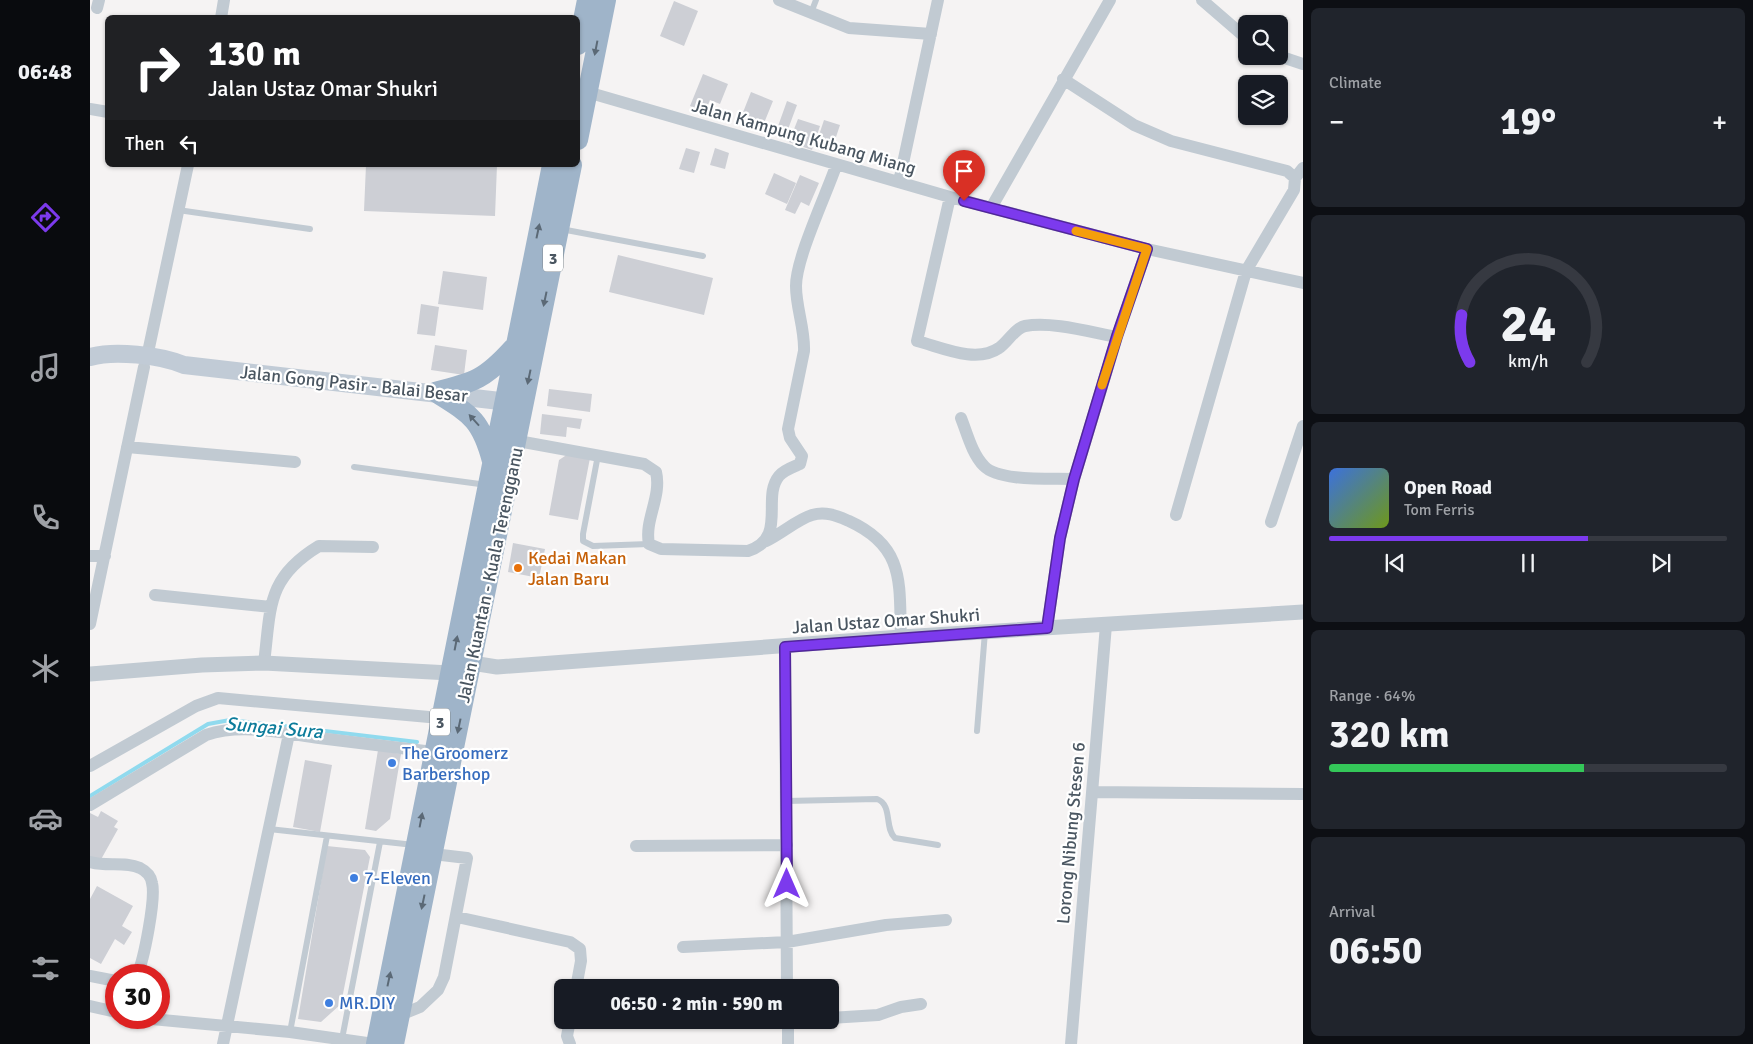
<!DOCTYPE html>
<html lang="en">
<head>
<meta charset="utf-8">
<style>
  :root { --surface:#171b24; --page:#20242c; --text:#f1f3f6; --muted:#9ea1a6; --line:#363941; --accent:#7c3aed }
  body { margin:0; font-family:Signika,sans-serif; background:var(--page); color:var(--text); height:100vh; display:flex; flex-direction:column; font-size:19px; white-space:nowrap }
  * { box-sizing:border-box; margin:0 }
  p { font-size:16px; color:var(--muted) }
  .icon { flex:none; width:28px; height:28px; fill:none; stroke:currentColor; stroke-width:2; stroke-linecap:round; stroke-linejoin:round }
  .map { position:relative; flex:1; overflow:hidden }
  .side { display:flex; flex-direction:column; gap:8px; padding:8px; background:#0d0f14; width:450px }
  .side>* { flex:none }
  .banner { position:absolute; left:15px; top:15px; width:475px; height:152px; border-radius:8px; box-shadow:0 1px 4px #0004; background:#202124; color:#fff; overflow:hidden }
  .tools { position:absolute; left:1148px; top:15px; display:grid; gap:10px }
  .tools a { display:grid; place-items:center; width:50px; height:50px; border-radius:8px; background:var(--surface); box-shadow:0 1px 4px #0004; font-size:25px }
  .speed { position:absolute; left:15px; top:964px; display:flex; gap:10px; font-size:25px; font-weight:700; text-align:center }
  .speed>* { display:grid; place-content:center; width:65px; height:65px; border-radius:50%; background:var(--surface); box-shadow:0 1px 4px #0004; line-height:1 }
  .speed .limit { border:8px solid #d22; background:#fff; color:#111 }
  .pin { position:absolute; display:grid; place-items:center; width:42px; height:42px; color:#fff; margin:-51px -21px; border-radius:50% 50% 50% 0; rotate:-45deg; box-shadow:0 0 5px #0007 }
  .pin .icon { rotate:45deg }
  .me { position:absolute; width:55px; margin:-28px; rotate:0deg; stroke-linejoin:round; filter:drop-shadow(0 0 4px #0008) }
  .turn { display:flex; align-items:center; gap:18px; height:105px; padding:0 20px; font-size:22px }
  .turn .icon { width:65px; height:65px; stroke-width:2.5 }
  .turn b { display:block; font-size:35px; line-height:42px }
  .then { display:flex; align-items:center; height:48px; padding:0 20px; background:#0003; gap:10px; font-size:19px }
  .big { font-size:38px; font-weight:700; line-height:1.1 }
  .side .card { flex:1; display:flex; flex-direction:column; justify-content:center; gap:8px; min-width:0; padding:0 18px; border-radius:8px; background:var(--page) }
  .side .dial { align-items:center; gap:0 }
  .dial svg { height:130px; overflow:visible; fill:none; stroke:var(--line); stroke-width:7; stroke-linecap:round; text-anchor:middle }
  .dial text { fill:var(--text); stroke:none }
  .song { display:flex; align-items:center; gap:15px }
  .cover { width:60px; height:60px; border-radius:8px; background:linear-gradient(135deg,hsl(220 70% 55%),hsl(80 70% 35%)) }
  .played { height:5px; border-radius:2px; background:linear-gradient(90deg,var(--accent) 65%,var(--line) 65%) }
  .keys { display:flex; justify-content:space-around; direction:ltr }
  .heat { display:flex; justify-content:space-between; align-items:center; font-size:28px; direction:ltr }
  .charge { height:8px; border-radius:4px; background:linear-gradient(90deg,#34c759 64%,var(--line) 0) }
  .trip { position:absolute; left:464px; top:979px; width:285px; height:50px; border-radius:8px; background:var(--surface); box-shadow:0 1px 4px #0004; font-weight:700; line-height:50px; text-align:center }
  main { display:flex; flex:1; min-height:0 }
  .dock { display:flex; flex-direction:column; width:90px; justify-content:space-around; align-items:center; background:#090b0e; color:var(--muted) }
  .dock .icon { width:35px; height:35px }
  .dock .active { color:var(--accent) }
  .dock b { font-size:22px; color:var(--text) }
  .map>svg:first-child { display:block }
  .lines { fill:none; stroke-linecap:round; stroke-linejoin:round }
  .stream { stroke:#90daee; stroke-width:4 }
  .building { fill:#cdcfd5 }
  .service { stroke:#c1cad2; stroke-width:6 }
  .minor { stroke:#c1cad2; stroke-width:12 }
  .tertiary { stroke:#c1cad2; stroke-width:15 }
  .secondary { stroke:#c1cbd6; stroke-width:18 }
  .trunk { stroke:#9fb4c9; stroke-width:20 }
  .oneway { fill:#5b6976 }
  .route-casing { stroke:#51269a; stroke-width:12 }
  .route { stroke:#7c3aed; stroke-width:9 }
  .slow { stroke:#f59e0b; stroke-width:9 }
  .food-dot { fill:#e8710a; stroke:#fff; stroke-width:2 }
  .shop-dot { fill:#3f7fe0; stroke:#fff; stroke-width:2 }
  .labels { text-anchor:middle; stroke-width:4.5; stroke-linejoin:round; paint-order:stroke }
  .shield { fill:#fff; stroke:#808990; stroke-width:1 }
  .shield-label { font-size:16px; font-weight:bold; fill:#4a5661 }
  .street-label { font-size:18px; fill:#4a5661; stroke:#fff }
  .food-label { font-size:18px; fill:#c56008; stroke:#fff; text-anchor:start }
  .shop-label { font-size:18px; fill:#366cbe; stroke:#fff; text-anchor:start }
  .water-label { font-size:19px; font-style:italic; fill:#0c7c9b; stroke:#fff }
</style>
</head>
<body>
<main>
<nav class="dock">
<b>06:48</b>
<svg class="icon active" aria-label="directions" viewBox="0 0 24 24"><path d="M12 3l9 9-9 9-9-9zM9 14v-3h6M13 9l2 2-2 2"/></svg>
<svg class="icon" aria-label="music" viewBox="0 0 24 24"><path d="M9 18V5l10-2v13"/><circle cx="6" cy="18" r="3"/><circle cx="16" cy="16" r="3"/></svg>
<svg class="icon" aria-label="phone" viewBox="0 0 24 24"><path d="M5 4h4l2 5-3 2q2 4 5 5l2-3 5 2v4C11 20 4 13 5 4z"/></svg>
<svg class="icon" aria-label="climate" viewBox="0 0 24 24"><path d="M12 3v18M4 7l16 10M4 17L20 7"/></svg>
<svg class="icon" aria-label="car" viewBox="0 0 24 24"><path d="M5 17H2v-5l4-1 3-4h7l3 4 3 1v5h-3M9 17h6M6 11h13"/><circle cx="7" cy="17" r="2"/><circle cx="17" cy="17" r="2"/></svg>
<svg class="icon" aria-label="filters" viewBox="0 0 24 24"><path d="M4 7h16M4 17h16"/><circle cx="9" cy="7" r="2"/><circle cx="15" cy="17" r="2"/></svg>
</nav>
<div class="map">
<svg width="1213" height="1044" viewBox="0 0 1213 1044">
  <rect width="100%" height="100%" fill="#f5f3f3"/>
  <g class="lines">
    <!-- stream -->
    <path class="stream" d="M193,726L327,742
      M0,796L118,724L140,720L174,724"/>
  </g>
  <!-- building -->
  <path class="building" d="M584,1L608,11L594,46L570,36Z
    M613,74L638,84L630,104L620,100L615,112L600,106Z
    M661,92L683,101L672,128L650,120Z
    M697,101L707,105L697,132L687,129Z
    M708,119L730,126L722,150L699,142Z
    M734,120L750,125L741,152L725,147Z
    M596,148L610,152L604,173L589,169Z
    M625,148L639,153L635,169L620,165Z
    M276,165H407L405,216L274,211Z
    M684,173L706,183L697,204L675,194Z
    M710,175L729,183L719,206L711,202L705,214L695,210Z
    M528,255L623,278L614,315L519,292Z
    M353,271L397,277L393,310L348,304Z
    M331,304L349,307L345,336L327,334Z
    M345,345L377,350L374,375L341,370Z
    M459,389L502,394L500,412L457,406Z
    M452,414L492,419L490,429L477,427L476,437L450,434Z
    M478,454L500,458L488,520L459,515L469,460Z
    M423,543L455,549L449,578L418,572Z
    M288,750L311,754L300,819L286,831L275,829Z
    M215,760L242,765L230,832L203,827Z
    M11,811L28,821L24,827L28,829L9,863L0,858V813L8,817Z
    M237,846L275,850L280,857L251,1004L231,1022L208,1019Z
    M7,886L43,906L32,926L42,932L34,945L25,939L11,964L0,958V899Z"/>
  <g class="lines">
    <!-- service -->
    <path class="service" d="M721,13L726,0
      M88,210L220,229
      M471,229L613,256
      M508,455L493,534V541L503,546L559,544
      M264,467L397,485
      M887,731L895,632
      M696,801L787,799C803,805 794,828 805,838L848,845
      M179,829L324,845
      M200,1032L237,836
      M252,1039L290,842"/>
    <!-- minor -->
    <path class="minor" d="M689,0L759,28L841,34
      M1112,0L1156,38
      M7,8L9,0
      M131,18L134,0
      M1189,56L1213,64
      M973,79L1044,125L1081,141L1197,171L1205,178L1204,190L1156,271L1086,515
      M497,92L860,197L1057,249L1213,283
      M0,109L18,112
      M1205,178L1213,168
      M809,182L848,0
      M860,197L827,341C851,347 886,364 909,348C917,343 925,328 935,326C961,321 1000,332 1027,337
      M901,208L1020,0
      M57,357L98,165
      M871,418C877,433 882,454 894,466C909,482 962,478 984,479
      M428,441L554,464L566,472C572,497 554,520 559,544L571,549L658,551C698,538 671,498 689,476C694,470 703,467 710,464L712,456L700,438L698,429L714,351C715,329 706,308 706,286C706,258 736,195 746,166
      M37,447L205,462
      M1181,522L1213,426
      M676,541C691,534 708,519 722,515C736,511 747,516 759,521C816,547 809,584 811,637
      M0,556H15
      M65,595L181,607
      M0,624L54,367
      M957,628L970,538L984,479L1027,337L1057,249
      M695,647L697,988
      M174,663C181,608 176,578 229,546L283,547
      M0,766L106,706L128,698L350,718
      M1002,792L1213,794
      M0,805L116,735C152,723 192,733 229,738C267,743 305,747 343,752
      M546,846L697,845
      M0,862C16,867 35,861 50,868C56,871 61,876 62,883C66,898 54,960 47,975
      M367,917L480,942L490,949L491,961L486,988
      M593,947L697,942L796,925L856,920
      M0,976L26,981
      M0,1006L26,1012
      M310,1015L330,1007L348,990L354,977L377,858L343,854
      M51,1018L200,1032L284,1044
      M740,1018L788,1015L811,1007L831,1004
      M698,1020V1044
      M698,1022L719,1020
      M133,1044L199,734
      M480,1044L477,1036L480,1020
      M981,1044L1016,625"/>
    <!-- tertiary -->
    <path class="tertiary" d="M382,663L407,667L811,637L1213,612
      M0,674L112,665L174,663L360,673"/>
    <!-- secondary -->
    <path class="secondary" d="M0,357C24,350 70,355 94,365L428,403"/>
    <!-- trunk -->
    <path class="trunk" d="M488,45L497,0
      M488,140L516,0
      M345,392C380,414 391,419 402,461
      M345,392C385,382 395,379 423,348
      M286,1044L462,165
      M304,1044L482,165"/>
  </g>
  <!-- one-way arrows -->
  <defs><path id="oneway-solid" d="M-6-.8H1V-3.2L6.5 0L1 3.2V.8H-6Z" transform="scale(1.25)"/></defs>
  <g class="oneway">
    <use href="#oneway-solid" transform="translate(506 48) rotate(101)"/>
    <use href="#oneway-solid" transform="translate(448 231) rotate(-78)"/>
    <use href="#oneway-solid" transform="translate(455 299) rotate(102)"/>
    <use href="#oneway-solid" transform="translate(439 377) rotate(102)"/>
    <use href="#oneway-solid" transform="translate(384 420) rotate(-132)"/>
    <use href="#oneway-solid" transform="translate(366 643) rotate(-79)"/>
    <use href="#oneway-solid" transform="translate(369 726) rotate(102)"/>
    <use href="#oneway-solid" transform="translate(331 820) rotate(-79)"/>
    <use href="#oneway-solid" transform="translate(333 902) rotate(102)"/>
    <use href="#oneway-solid" transform="translate(299 979) rotate(-78)"/>
  </g>
  <g class="lines">
    <defs>
      <path id="route" d="M697,884L695,647L957,628L970,538L984,479L1027,336L1057,249L874,201"/>
    </defs>
    <!-- route casing -->
    <use href="#route" class="route-casing"/>
    <!-- route -->
    <use href="#route" class="route"/>
    <!-- slow -->
    <path class="slow" d="M986,231L1057,249L1012,385"/>
  </g>
  <!-- markers -->
  <circle class="food-dot" cx="428" cy="568" r="5"/>
  <g class="shop-dot">
    <circle cx="302" cy="763" r="5"/>
    <circle cx="264" cy="878" r="5"/>
    <circle cx="239" cy="1003" r="5"/>
  </g>
  <g class="labels">
    <!-- shield labels -->
    <g class="shield">
      <rect x="453" y="244.5" width="20" height="27" rx="4"/>
      <rect x="340" y="708.5" width="20" height="27" rx="4"/>
    </g>
    <g class="shield-label">
      <text x="463" y="264">3</text>
      <text x="350" y="728">3</text>
    </g>
    <!-- street labels -->
    <g class="street-label">
      <text transform="translate(714 137) rotate(16)" y="6">Jalan Kampung Kubang Miang</text>
      <text transform="translate(264 384) rotate(6)" y="6">Jalan Gong Pasir - Balai Besar</text>
      <text transform="translate(400 575) rotate(-78)" y="6">Jalan Kuantan - Kuala Terengganu</text>
      <text transform="translate(796 621) rotate(-4)" y="6">Jalan Ustaz Omar Shukri</text>
      <text transform="translate(981 833) rotate(-85)" y="6">Lorong Nibung Stesen 6</text>
    </g>
    <!-- food labels -->
    <g class="food-label">
      <text x="438" y="564">Kedai Makan<tspan x="438" dy="21">Jalan Baru</tspan></text>
    </g>
    <!-- shop labels -->
    <g class="shop-label">
      <text x="312" y="759">The Groomerz<tspan x="312" dy="21">Barbershop</tspan></text>
      <text x="274" y="884">7-Eleven</text>
      <text x="249" y="1009">MR.DIY</text>
    </g>
    <!-- water labels -->
    <g class="water-label">
      <text transform="translate(184 727) rotate(5)" y="7">Sungai Sura</text>
    </g>
  </g>
</svg>
<div class="tools">
<a><svg class="icon" aria-label="search" viewBox="0 0 24 24"><circle cx="10" cy="10" r="6"/><path d="M15 15l6 6"/></svg></a>
<a><svg class="icon" aria-label="layers" viewBox="0 0 24 24"><path d="M12 4l9 5-9 5-9-5zM3 14l9 5 9-5"/></svg></a>
</div>
<div class="speed"><div class="limit">30</div></div>
<div class="pin" style="left:874px;top:201px;background:#d93025"><svg class="icon" aria-label="arrive" viewBox="0 0 24 24"><path d="M6 21V4h12l-3 4 3 4H6"/></svg></div>
<svg class="me" style="left:697px;top:884px" viewBox="-20 -20 40 40"><path d="M0-17L14 15 0 8-14 15z" fill="#7c3aed" stroke="#fff" stroke-width="4"/></svg>
<div class="trip">06:50 · 2 min · 590 m</div>
<div class="banner">
<div class="turn"><svg class="icon" aria-label="right" viewBox="0 0 24 24"><path d="M7 20v-9h11M14 6l5 5-5 5"/></svg><div><b>130 m</b>Jalan Ustaz Omar Shukri</div></div>
<div class="then">Then<svg class="icon" aria-label="left" viewBox="0 0 24 24"><path d="M17 20v-9H6M10 6l-5 5 5 5"/></svg></div>
</div>
</div>
<section class="side">
<div class="card"><p>Climate</p>
<div class="heat"><a>−</a><b class="big">19°</b><a>+</a></div>
</div>
<div class="card dial"><svg viewBox="0 0 100 80">
<path d="M14 69A42 42 0 1 1 86 69"/>
<path d="M14 69A42 42 0 0 1 9 40" stroke="#7c3aed"/>
<text x="50" y="56" font-size="32" font-weight="700">24</text>
<text x="50" y="72" font-size="11">km/h</text>
</svg></div>
<div class="card">
<div class="song"><i class="cover"></i><div><b>Open Road</b><p>Tom Ferris</p></div></div>
<div class="played"></div>
<div class="keys"><svg class="icon" aria-label="previous" viewBox="0 0 24 24"><path d="M18 5L8 12l10 7zM5 5v14"/></svg><svg class="icon" aria-label="pause" viewBox="0 0 24 24"><path d="M8 5v14M16 5v14"/></svg><svg class="icon" aria-label="next" viewBox="0 0 24 24"><path d="M6 5l10 7-10 7zM19 5v14"/></svg></div>
</div>
<div class="card"><p>Range · 64%</p><b class="big">320 km</b><div class="charge"></div></div>
<div class="card"><p>Arrival</p><b class="big">06:50</b></div>
</section>
</main>
</body>
</html>
